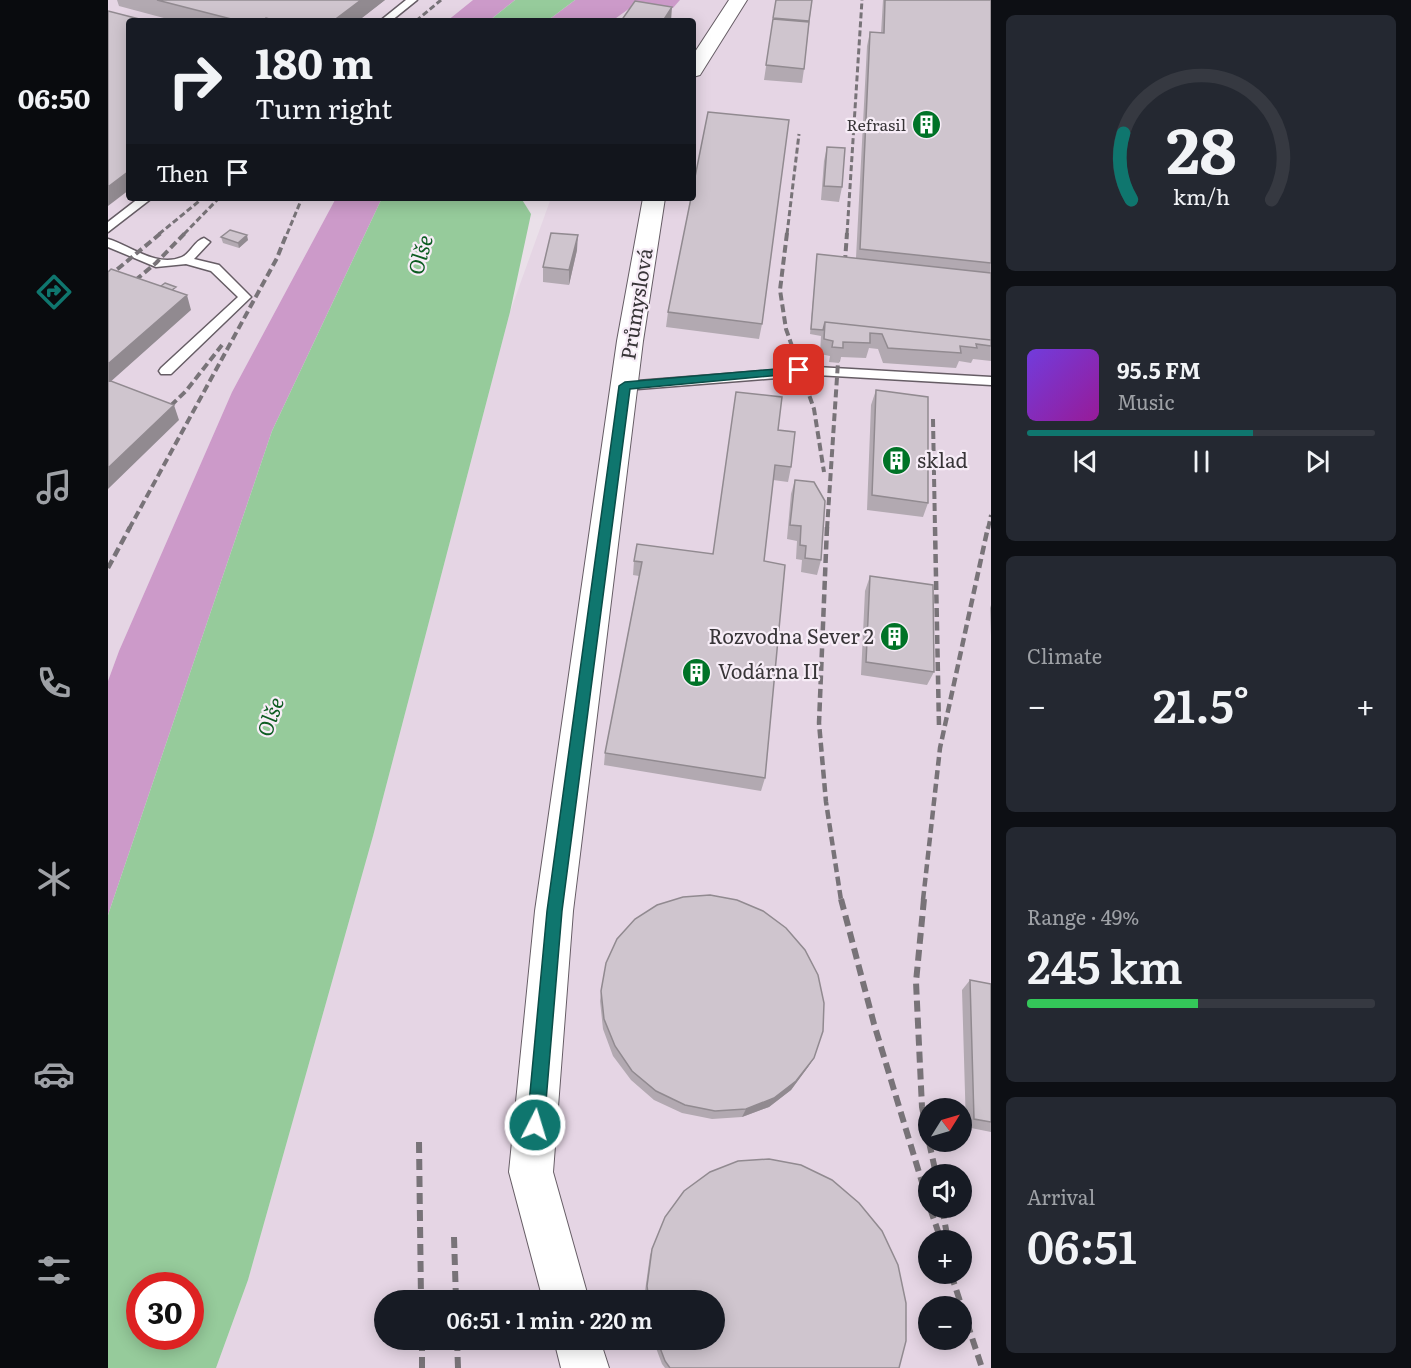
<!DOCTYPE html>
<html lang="en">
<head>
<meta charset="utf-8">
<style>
  :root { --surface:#171b24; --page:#242831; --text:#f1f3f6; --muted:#9ea1a6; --line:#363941; --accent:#0f766e }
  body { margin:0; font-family:Literata,serif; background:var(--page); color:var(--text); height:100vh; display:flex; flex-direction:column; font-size:22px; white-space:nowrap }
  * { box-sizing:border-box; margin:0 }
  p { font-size:20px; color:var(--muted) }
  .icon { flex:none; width:33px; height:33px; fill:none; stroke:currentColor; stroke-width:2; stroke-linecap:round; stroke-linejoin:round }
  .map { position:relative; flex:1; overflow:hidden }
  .details { display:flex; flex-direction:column; gap:15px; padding:15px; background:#0d0f14; width:420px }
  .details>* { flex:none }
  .hud { position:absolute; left:18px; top:18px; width:570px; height:183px; border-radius:6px; box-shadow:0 3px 15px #0003; background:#171b24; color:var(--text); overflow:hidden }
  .needle { width:39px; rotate:53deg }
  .controls { position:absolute; left:810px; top:1098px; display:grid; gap:12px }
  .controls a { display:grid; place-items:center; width:54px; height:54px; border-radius:50%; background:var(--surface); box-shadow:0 3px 15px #0003; font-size:30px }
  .speed { position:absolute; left:18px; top:1272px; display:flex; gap:12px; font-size:30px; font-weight:700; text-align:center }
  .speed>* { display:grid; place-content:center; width:78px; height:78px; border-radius:50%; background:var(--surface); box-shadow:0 3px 15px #0003; line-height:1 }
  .speed .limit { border:9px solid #d22; background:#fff; color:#111 }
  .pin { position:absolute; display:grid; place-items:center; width:51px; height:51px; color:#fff; margin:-26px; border-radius:12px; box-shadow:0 3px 9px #0006 }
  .me { position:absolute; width:66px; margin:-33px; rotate:5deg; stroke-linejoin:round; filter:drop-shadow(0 0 4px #0008) }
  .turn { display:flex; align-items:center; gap:21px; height:126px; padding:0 30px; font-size:27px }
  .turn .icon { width:78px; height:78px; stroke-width:2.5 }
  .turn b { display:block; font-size:42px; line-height:51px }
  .then { display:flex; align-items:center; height:57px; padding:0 30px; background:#0003; gap:12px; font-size:22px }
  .big { font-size:45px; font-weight:600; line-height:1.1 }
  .details .card { flex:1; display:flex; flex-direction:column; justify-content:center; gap:9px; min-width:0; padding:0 21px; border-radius:9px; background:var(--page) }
  .details .dial { align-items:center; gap:0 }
  .dial svg { height:156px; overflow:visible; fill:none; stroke:var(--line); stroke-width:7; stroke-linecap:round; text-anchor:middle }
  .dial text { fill:var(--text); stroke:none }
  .song { display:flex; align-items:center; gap:18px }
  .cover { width:72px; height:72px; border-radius:9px; background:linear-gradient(135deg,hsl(260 70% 55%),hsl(300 70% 35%)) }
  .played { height:6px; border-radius:3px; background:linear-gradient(90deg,var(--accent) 65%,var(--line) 65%) }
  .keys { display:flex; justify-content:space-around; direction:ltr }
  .heat { display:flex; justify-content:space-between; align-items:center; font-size:33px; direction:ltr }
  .charge { height:9px; border-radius:4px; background:linear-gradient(90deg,#34c759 49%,var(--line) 0) }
  .trip { position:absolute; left:266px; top:1290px; width:351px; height:60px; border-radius:30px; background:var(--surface); box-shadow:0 3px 15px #0003; font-weight:600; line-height:60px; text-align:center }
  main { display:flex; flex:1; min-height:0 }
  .menu { display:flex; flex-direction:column; width:108px; justify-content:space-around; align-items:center; background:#090b0e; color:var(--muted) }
  .menu .icon { width:42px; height:42px }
  .menu .on { color:var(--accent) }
  .menu b { font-size:27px; color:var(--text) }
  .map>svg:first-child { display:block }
  .built { fill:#e5d5e4; fill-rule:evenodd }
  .forest { fill:#cc9ac9 }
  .water { fill:#96cb9b; fill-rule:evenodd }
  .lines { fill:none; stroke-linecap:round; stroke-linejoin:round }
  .lane-casing { stroke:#665d65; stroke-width:3 }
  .street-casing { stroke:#665d65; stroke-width:2 }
  .lane { fill:#fff; fill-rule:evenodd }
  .street { fill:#fff; fill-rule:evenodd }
  .rail-far3 { stroke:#787378; stroke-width:3; stroke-dasharray:6 3; stroke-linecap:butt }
  .rail-far2 { stroke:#787378; stroke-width:4; stroke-dasharray:8 4; stroke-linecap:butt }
  .rail-far1 { stroke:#787378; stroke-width:4.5; stroke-dasharray:9 4.5; stroke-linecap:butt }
  .rail { stroke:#787378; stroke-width:6; stroke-dasharray:11 6; stroke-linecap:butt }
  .wall { fill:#b2a9b1 }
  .shaded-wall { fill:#918a90 }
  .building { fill:#cfc5ce; stroke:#918a90; stroke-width:1.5 }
  .route { fill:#0f766e; stroke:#0a4d48; stroke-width:1.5 }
  .labels { text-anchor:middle; stroke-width:4.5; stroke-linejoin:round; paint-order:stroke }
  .far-poi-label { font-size:16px; fill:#383538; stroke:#f7edf7; text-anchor:end }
  .street-label { font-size:20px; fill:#383538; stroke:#f7edf7 }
  .poi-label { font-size:20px; fill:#383538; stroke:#f7edf7; text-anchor:start }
  .water-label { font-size:21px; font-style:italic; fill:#0c5c21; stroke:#f7edf7 }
</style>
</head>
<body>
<main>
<nav class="menu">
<b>06:50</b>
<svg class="icon on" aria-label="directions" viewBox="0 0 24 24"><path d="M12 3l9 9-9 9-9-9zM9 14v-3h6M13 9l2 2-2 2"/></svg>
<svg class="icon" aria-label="music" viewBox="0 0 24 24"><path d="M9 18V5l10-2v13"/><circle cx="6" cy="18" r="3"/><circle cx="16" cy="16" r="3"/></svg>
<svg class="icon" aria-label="phone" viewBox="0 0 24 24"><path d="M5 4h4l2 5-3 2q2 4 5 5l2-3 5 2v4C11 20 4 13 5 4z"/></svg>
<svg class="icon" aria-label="climate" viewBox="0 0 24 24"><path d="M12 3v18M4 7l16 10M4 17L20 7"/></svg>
<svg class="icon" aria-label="car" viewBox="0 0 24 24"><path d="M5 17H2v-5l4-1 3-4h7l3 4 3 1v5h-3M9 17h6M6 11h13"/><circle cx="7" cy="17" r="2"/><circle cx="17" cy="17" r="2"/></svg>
<svg class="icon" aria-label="filters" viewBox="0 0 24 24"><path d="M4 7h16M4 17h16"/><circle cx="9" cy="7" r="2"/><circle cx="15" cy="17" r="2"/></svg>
</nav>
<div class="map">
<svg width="883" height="1368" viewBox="0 0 883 1368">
  <rect width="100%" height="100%" fill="#eae0e9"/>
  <!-- built -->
  <path class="built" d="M0,0H365L339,21H21V198H228L124,392L11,651L0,681Z
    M572,0H883V1368H108L140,1280L265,836L402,312L443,198H585V21H504L522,8H565ZM820,1108H854V1142H820ZM820,1174H854V1208H820ZM820,1240H854V1274H820ZM276,1300H606V1340H276ZM820,1306H854V1340H820Z"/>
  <!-- forest -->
  <path class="forest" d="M365,0H407L381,21H339Z
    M467,0H572L565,8H522L504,21H439Z
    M228,198H274L164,431L0,915V681L11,651L124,392Z"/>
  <!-- water -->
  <path class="water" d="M407,0H467L439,21H381Z
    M274,198H413L423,214L402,312L265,836L140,1280L108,1368H0V915L164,431ZM32,1286H82V1336H32Z"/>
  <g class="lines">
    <defs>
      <path id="lane" d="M298,0H309L283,21H272Z
        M31,198H44L0,232V222Z
        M96,238L102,242L86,259L111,265L143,297L63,374H53L51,371L53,368L130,297L103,271L78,264L48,267L0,247V239C23,246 49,268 74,257C83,253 86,241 96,238Z
        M691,366L883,377V385L691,374L669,378L517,390L510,386L517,382L669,370Z"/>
      <path id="street" d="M621,0H639L592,75L585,77V55Z
        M535,198H557L535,341L465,911L445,1172L481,1300H435L401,1172L427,911L509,341Z
        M446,1340H492L501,1368H453Z"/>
    </defs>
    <!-- lane casing -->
    <use href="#lane" class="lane-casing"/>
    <!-- street casing -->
    <use href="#street" class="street-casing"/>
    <!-- lane -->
    <use href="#lane" class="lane"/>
    <!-- street -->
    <use href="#street" class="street"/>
    <!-- rail-far3 -->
    <path class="rail-far3" d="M308,21L333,0
      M51,234L95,198
      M76,234L111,198
      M179,234L194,198
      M679,234L691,134
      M739,234L754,0"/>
    <!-- rail-far2 -->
    <path class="rail-far2" d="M679,233L672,290L678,329L706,409L716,472
      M736,275L739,233
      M0,277L53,233
      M18,288L48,263L77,233
      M54,414L78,391L114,345
      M825,419L827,529
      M21,529L169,258L179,233
      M719,529L731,347
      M880,529L883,515"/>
    <!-- rail-far1 -->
    <path class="rail-far1" d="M719,527L711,723L718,802L733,900
      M827,527L831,727
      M0,568L22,527
      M815,900L832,748L880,527"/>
    <!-- rail -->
    <path class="rail" d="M733,899L766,1024L820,1202
      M816,899L808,982L814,1107L820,1138
      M311,1142L313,1300
      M821,1142L828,1174
      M822,1208L833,1240
      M834,1208L840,1240
      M346,1237L348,1300
      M843,1274L874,1368
      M314,1340V1368
      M349,1340L350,1368"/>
  </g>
  <!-- wall -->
  <path class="wall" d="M9,0H277L250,21H67L11,6Z
    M668,0H704L696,69L694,83L656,80Z
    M775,0H883V361L865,359L863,363L851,361L848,368L775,363L770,349L761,348L758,358L733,357L731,363L721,362L722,356L712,354L713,336L702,334L709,254L748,258L759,46L762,32L773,33Z
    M719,147L734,187L731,202L713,200L716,161Z
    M113,237L140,240L131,248L115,243Z
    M469,250L461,285L435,282V267Z
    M560,312L654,324L651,339L558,327Z
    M768,390L820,503L815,517L759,510L763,405Z
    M670,430L683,467L680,482L665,480L656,561L657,778L653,791L496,765L497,753L531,576L525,575L526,561L604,554Z
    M687,480L713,560L709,575L693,572L694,560L688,559L689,541L679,539L683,494Z
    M762,576L826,672L819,685L753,675L757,591Z
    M883,605V636L882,608Z
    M862,980L883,984V1132L858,1127L854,990Z
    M493,991L706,1058L700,1067L683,1090L661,1107L634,1117L604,1119L574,1113L546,1100L523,1080L505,1056L495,1029L492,1001Z
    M557,1217L791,1368H557L554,1364L545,1340H606V1300H538L537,1291L542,1255Z"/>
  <!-- shaded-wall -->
  <path class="shaded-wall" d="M253,0H277L250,21H225Z
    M564,7L563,21H555Z
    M21,171V190L0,206V187Z
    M139,235L140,240L131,248L130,243Z
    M470,235L469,250L461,285V270Z
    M79,295L83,310L0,384V364Z
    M66,405L71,420L0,489V468Z
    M706,1058L700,1067L683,1090L661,1107L634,1117L638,1109Z"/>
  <!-- building -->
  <path class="building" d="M49,0H253L225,21H169L158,18L154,21H131Z
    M668,0H704L701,21L665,18Z
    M777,0H883V263L752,249L762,32L776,33Z
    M527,1L564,7L555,21H513Z
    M0,11L39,21H21V171L0,187Z
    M665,19L701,22L696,69L658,65Z
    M600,112L681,120L654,324L560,312L583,198H585V187Z
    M719,147L737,148L734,187L716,186Z
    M122,230L139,235L130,243L113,237Z
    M443,233L470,235L461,270L435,267Z
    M709,254L883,273V340L717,322L715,330L703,329Z
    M3,269L79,295L0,364V272Z
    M57,283L68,287L64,290L53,286Z
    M717,322L883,340V346L868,344L869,348L852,346L853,353L780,348L774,334L762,333V343L735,342V348L724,347L725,341L716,339Z
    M0,380L66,405L0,468Z
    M768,390L820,397V503L764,495Z
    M628,392L674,397L670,430L687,432L683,467L667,465L656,561L677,565L657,778L497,753L534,562L526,561L529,544L605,554Z
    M687,480L706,482L717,501L713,560L697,558L698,546L692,545L693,526L682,525Z
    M762,576L825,585L826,672L758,662Z
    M602,895L629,900L655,911L678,928L697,950L710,975L716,1003L715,1031L706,1058L688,1081L666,1098L638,1109L607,1111L577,1105L548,1091L524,1071L507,1046L496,1019L493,991L498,963L509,939L527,919L549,905L575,897Z
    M862,980L883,984V1122L866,1119Z
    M661,1159L693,1165L724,1180L751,1203L774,1231L790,1265L798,1303V1341L791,1368H562L557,1361L549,1340H606V1300H541L539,1286L544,1249L557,1217L576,1191L602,1172L630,1161Z"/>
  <!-- route -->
  <path class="route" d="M691,367L694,368V373L522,389L454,911L436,1125L434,1131L427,1133L421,1131L419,1125L439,911L511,386L517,382Z"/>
  <!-- icons -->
  <defs>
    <symbol id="building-disc" viewBox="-11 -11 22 22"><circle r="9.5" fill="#007327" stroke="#f7edf7"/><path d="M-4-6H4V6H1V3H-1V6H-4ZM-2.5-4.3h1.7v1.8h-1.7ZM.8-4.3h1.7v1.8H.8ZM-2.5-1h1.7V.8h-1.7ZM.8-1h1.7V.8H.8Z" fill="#fff"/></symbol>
  </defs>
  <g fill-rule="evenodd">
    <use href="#building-disc" x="802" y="108" width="33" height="33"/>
    <use href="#building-disc" x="772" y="444" width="33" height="33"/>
    <use href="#building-disc" x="770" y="620" width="33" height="33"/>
    <use href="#building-disc" x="572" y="656" width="33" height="33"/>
  </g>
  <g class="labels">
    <!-- far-poi labels -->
    <g class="far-poi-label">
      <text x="798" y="131">Refrasil</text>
    </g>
    <!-- street labels -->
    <g class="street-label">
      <text transform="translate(529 304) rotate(-81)" y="7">Průmyslová</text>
    </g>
    <!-- poi labels -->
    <g class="poi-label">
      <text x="809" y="468">sklad</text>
      <text x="766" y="644" text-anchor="end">Rozvodna Sever 2</text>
      <text x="610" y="679">Vodárna II</text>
    </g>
    <!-- water labels -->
    <g class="water-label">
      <text transform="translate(313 255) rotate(-74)" y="7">Olše</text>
      <text transform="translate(163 717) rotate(-70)" y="7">Olše</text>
    </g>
  </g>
</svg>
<div class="controls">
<a><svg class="needle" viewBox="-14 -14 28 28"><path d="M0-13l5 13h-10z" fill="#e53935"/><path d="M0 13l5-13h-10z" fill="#9ea1a6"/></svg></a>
<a><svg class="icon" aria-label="sound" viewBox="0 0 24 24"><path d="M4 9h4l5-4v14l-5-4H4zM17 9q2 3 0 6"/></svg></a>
<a>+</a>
<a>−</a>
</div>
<div class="speed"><div class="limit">30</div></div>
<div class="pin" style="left:691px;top:370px;background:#d93025"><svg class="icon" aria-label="arrive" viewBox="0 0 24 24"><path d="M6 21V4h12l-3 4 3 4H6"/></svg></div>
<svg class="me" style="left:427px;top:1125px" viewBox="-20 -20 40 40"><circle r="17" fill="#0f766e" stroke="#fff" stroke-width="3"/><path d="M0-11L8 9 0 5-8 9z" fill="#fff"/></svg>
<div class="trip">06:51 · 1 min · 220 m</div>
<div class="hud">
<div class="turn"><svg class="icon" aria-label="right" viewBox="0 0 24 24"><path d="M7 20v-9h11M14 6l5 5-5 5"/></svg><div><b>180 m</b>Turn right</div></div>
<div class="then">Then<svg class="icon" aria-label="arrive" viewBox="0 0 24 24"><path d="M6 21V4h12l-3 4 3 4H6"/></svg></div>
</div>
</div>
<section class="details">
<div class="card dial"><svg viewBox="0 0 100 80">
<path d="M14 69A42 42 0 1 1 86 69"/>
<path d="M14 69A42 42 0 0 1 10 35" stroke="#0f766e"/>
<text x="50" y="56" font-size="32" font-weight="700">28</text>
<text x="50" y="72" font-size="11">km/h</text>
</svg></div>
<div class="card">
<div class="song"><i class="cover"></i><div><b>95.5 FM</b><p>Music</p></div></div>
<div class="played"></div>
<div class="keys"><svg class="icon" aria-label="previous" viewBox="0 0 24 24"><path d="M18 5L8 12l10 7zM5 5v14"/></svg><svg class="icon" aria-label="pause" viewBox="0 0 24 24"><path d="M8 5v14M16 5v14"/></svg><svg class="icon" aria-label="next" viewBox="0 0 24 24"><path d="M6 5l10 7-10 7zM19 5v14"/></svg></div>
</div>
<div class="card"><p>Climate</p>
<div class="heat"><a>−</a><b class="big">21.5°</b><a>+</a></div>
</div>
<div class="card"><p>Range · 49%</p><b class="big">245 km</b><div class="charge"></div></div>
<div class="card"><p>Arrival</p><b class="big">06:51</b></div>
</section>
</main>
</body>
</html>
